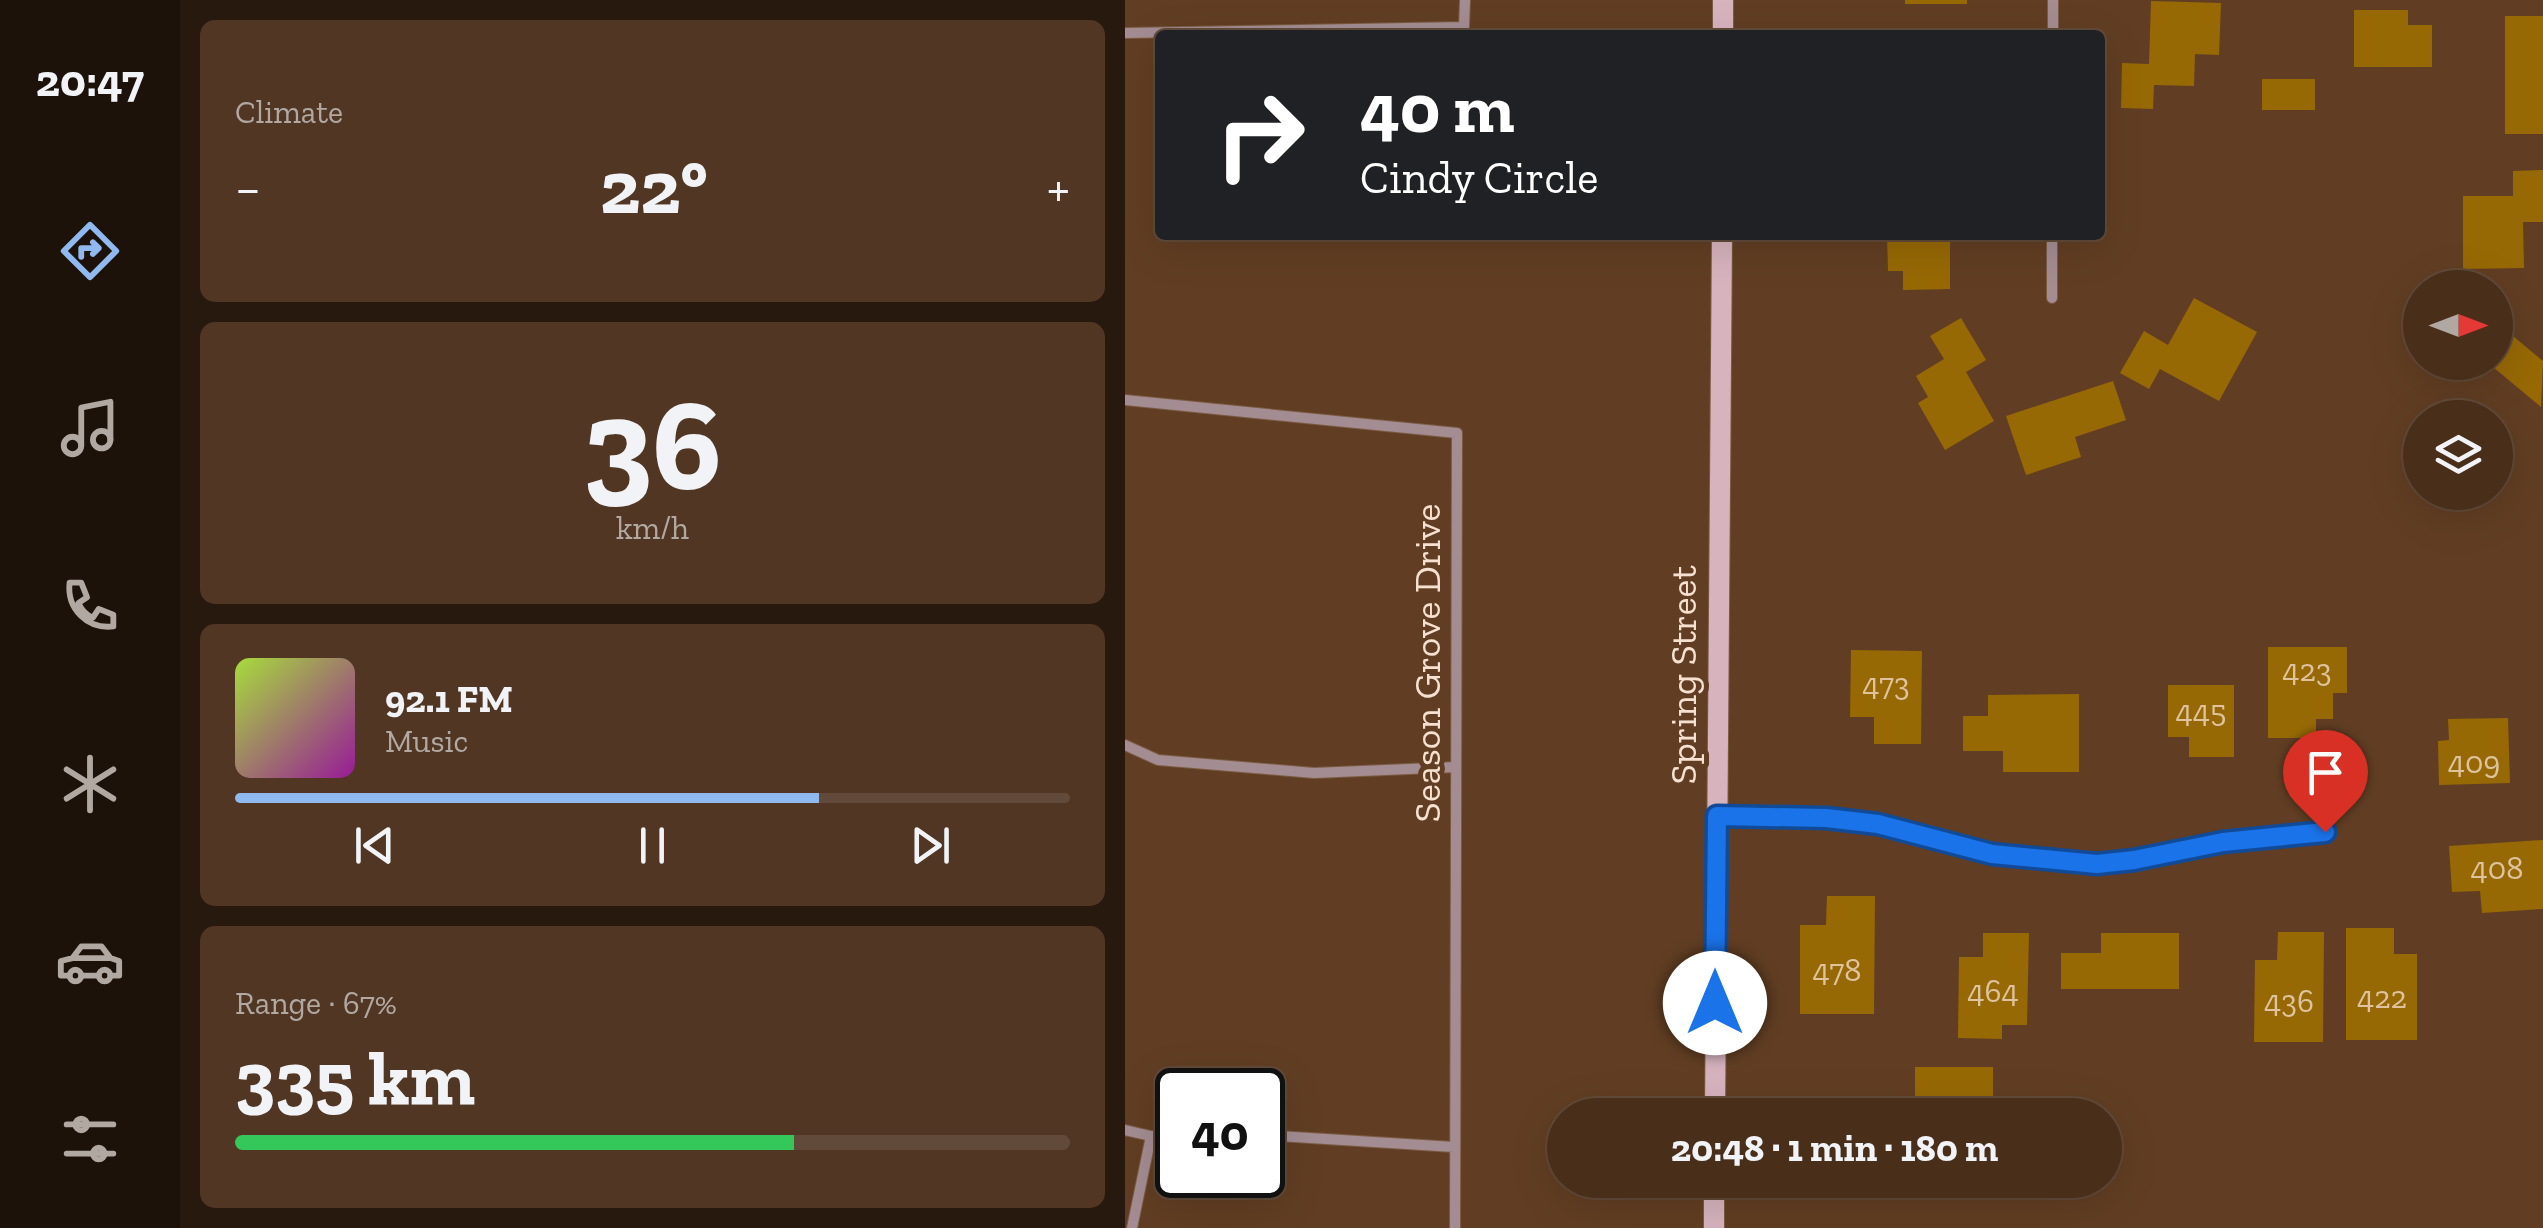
<!DOCTYPE html>
<html lang="en">
<head>
<meta charset="utf-8">
<style>
  :root { --surface:#492e1a; --page:#503623; --text:#f1f3f6; --muted:#b1a8a2; --line:#614a39; --accent:#90b9f0 }
  body { margin:0; font-family:"Zilla Slab",serif; background:var(--page); color:var(--text); height:100vh; display:flex; flex-direction:column; font-size:38px; white-space:nowrap }
  * { box-sizing:border-box; margin:0 }
  p { font-size:32px; color:var(--muted) }
  .icon { flex:none; width:55px; height:55px; fill:none; stroke:currentColor; stroke-width:2; stroke-linecap:round; stroke-linejoin:round }
  .map { position:relative; flex:1; overflow:hidden }
  .drawer { display:flex; flex-direction:column; gap:20px; padding:20px; background:#28190e; width:945px }
  .drawer>* { flex:none }
  .guide { position:absolute; left:30px; top:30px; width:950px; height:210px; border-radius:10px; box-shadow:0 10px 40px #0002,0 0 0 2px var(--line); background:#202124; color:#fff; overflow:hidden }
  .needle { width:65px; rotate:90deg }
  .fabs { position:absolute; left:1278px; top:270px; display:grid; gap:20px }
  .fabs a { display:grid; place-items:center; width:110px; height:110px; border-radius:50%; background:var(--surface); box-shadow:0 10px 40px #0002,0 0 0 2px var(--line); font-size:50px }
  .speed { position:absolute; left:30px; top:1068px; display:flex; gap:20px; font-size:50px; font-weight:700; text-align:center }
  .speed>* { display:grid; place-content:center; width:130px; height:130px; border-radius:50%; background:var(--surface); box-shadow:0 10px 40px #0002,0 0 0 2px var(--line); line-height:1 }
  .speed .limit { border:5px solid #111; border-radius:15px; background:#fff; color:#111 }
  .pin { position:absolute; display:grid; place-items:center; width:85px; height:85px; color:#fff; margin:-102px -42px; border-radius:50% 50% 50% 0; rotate:-45deg; box-shadow:0 0 10px #0007 }
  .pin .icon { rotate:45deg }
  .me { position:absolute; width:110px; margin:-55px; rotate:0deg; stroke-linejoin:round; filter:drop-shadow(0 0 8px #0008) }
  .turn { display:flex; align-items:center; gap:35px; height:210px; padding:0 40px; font-size:45px }
  .turn .icon { width:130px; height:130px; stroke-width:2.5 }
  .turn b { display:block; font-size:70px; line-height:85px }
  .big { font-size:75px; font-weight:700; line-height:1.1 }
  .drawer .tile { flex:1; display:flex; flex-direction:column; justify-content:center; gap:15px; min-width:0; padding:0 35px; border-radius:15px; background:var(--page) }
  .drawer .dial { align-items:center; gap:0 }
  .dial b { font-size:130px; line-height:1 }
  .song { display:flex; align-items:center; gap:30px }
  .cover { width:120px; height:120px; border-radius:15px; background:linear-gradient(135deg,hsl(80 70% 55%),hsl(300 70% 35%)) }
  .played { height:10px; border-radius:5px; background:linear-gradient(90deg,var(--accent) 70%,var(--line) 70%) }
  .keys { display:flex; justify-content:space-around; direction:ltr }
  .heat { display:flex; justify-content:space-between; align-items:center; font-size:55px; direction:ltr }
  .charge { height:15px; border-radius:8px; background:linear-gradient(90deg,#34c759 67%,var(--line) 0) }
  .trip { position:absolute; left:422px; top:1098px; width:575px; height:100px; border-radius:50px; background:var(--surface); box-shadow:0 10px 40px #0002,0 0 0 2px var(--line); font-weight:700; line-height:100px; text-align:center }
  main { display:flex; flex:1; min-height:0 }
  .tabs { display:flex; flex-direction:column; width:180px; justify-content:space-around; align-items:center; background:#1d120a; color:var(--muted) }
  .tabs .icon { width:70px; height:70px }
  .tabs .selected { color:var(--accent) }
  .tabs b { font-size:45px; color:var(--text) }
  .map>svg:first-child { display:block }
  .building { fill:#976905 }
  .lines { fill:none; stroke-linecap:round; stroke-linejoin:round }
  .street-casing { stroke:#7c5b42; stroke-width:12 }
  .secondary-casing { stroke:#7c5b42; stroke-width:22 }
  .street { stroke:#a38d93; stroke-width:10 }
  .secondary { stroke:#d7b3be; stroke-width:20 }
  .route-casing { stroke:#114b97; stroke-width:25 }
  .route { stroke:#1a73e8; stroke-width:18 }
  .labels { text-anchor:middle; stroke-width:10; stroke-linejoin:round; paint-order:stroke }
  .number-label { font-size:32px; fill:#dec39e }
  .street-label { font-size:38px; fill:#f6e1d1; stroke:#613e23 }
</style>
</head>
<body>
<main>
<nav class="tabs">
<b>20:47</b>
<svg class="icon selected" aria-label="directions" viewBox="0 0 24 24"><path d="M12 3l9 9-9 9-9-9zM9 14v-3h6M13 9l2 2-2 2"/></svg>
<svg class="icon" aria-label="music" viewBox="0 0 24 24"><path d="M9 18V5l10-2v13"/><circle cx="6" cy="18" r="3"/><circle cx="16" cy="16" r="3"/></svg>
<svg class="icon" aria-label="phone" viewBox="0 0 24 24"><path d="M5 4h4l2 5-3 2q2 4 5 5l2-3 5 2v4C11 20 4 13 5 4z"/></svg>
<svg class="icon" aria-label="climate" viewBox="0 0 24 24"><path d="M12 3v18M4 7l16 10M4 17L20 7"/></svg>
<svg class="icon" aria-label="car" viewBox="0 0 24 24"><path d="M5 17H2v-5l4-1 3-4h7l3 4 3 1v5h-3M9 17h6M6 11h13"/><circle cx="7" cy="17" r="2"/><circle cx="17" cy="17" r="2"/></svg>
<svg class="icon" aria-label="filters" viewBox="0 0 24 24"><path d="M4 7h16M4 17h16"/><circle cx="9" cy="7" r="2"/><circle cx="15" cy="17" r="2"/></svg>
</nav>
<section class="drawer">
<div class="tile"><p>Climate</p>
<div class="heat"><a>−</a><b class="big">22°</b><a>+</a></div>
</div>
<div class="tile dial"><b>36</b><p>km/h</p></div>
<div class="tile">
<div class="song"><i class="cover"></i><div><b>92.1 FM</b><p>Music</p></div></div>
<div class="played"></div>
<div class="keys"><svg class="icon" aria-label="previous" viewBox="0 0 24 24"><path d="M18 5L8 12l10 7zM5 5v14"/></svg><svg class="icon" aria-label="pause" viewBox="0 0 24 24"><path d="M8 5v14M16 5v14"/></svg><svg class="icon" aria-label="next" viewBox="0 0 24 24"><path d="M6 5l10 7-10 7zM19 5v14"/></svg></div>
</div>
<div class="tile"><p>Range · 67%</p><b class="big">335 km</b><div class="charge"></div></div>
</section>
<div class="map">
<svg width="1418" height="1228" viewBox="0 0 1418 1228">
  <rect width="100%" height="100%" fill="#613e23"/>
  <!-- building -->
  <path class="building" d="M780,0H842V4H780Z
    M1026,1L1096,3L1094,55L1070,54L1069,86L1029,85L1028,109L996,108L997,63L1024,64Z
    M1229,10H1283V25H1307V67H1229Z
    M1380,16H1418V134H1380Z
    M1137,79H1190V110H1137Z
    M1418,170V222H1398L1399,268L1338,269V196H1388V171Z
    M762,235H825V289L778,290V271H763Z
    M1069,298L1132,332L1094,401L1035,369L1024,389L995,373L1019,331L1043,345Z
    M836,318L861,360L841,372L869,421L820,450L793,403L803,397L791,376L819,359L805,336Z
    M1370,321L1418,361L1416,407L1362,362H1370Z
    M988,381L1001,420L950,437L956,457L901,475L881,416Z
    M1143,647H1222V693H1208V719H1191V738H1143Z
    M726,650L797,651L796,744H749V717H725Z
    M1043,685H1109V757H1064V737H1043Z
    M954,694V772H878V751H838V716H863V695Z
    M1383,718L1385,783L1314,785L1313,741L1324,740L1323,719Z
    M1418,840V909L1357,913L1355,891L1327,892L1324,846Z
    M702,896H750L749,1014H675V925H701Z
    M1221,928H1269V954H1292V1040H1221Z
    M1153,932H1199L1198,1042H1129L1130,960H1152Z
    M858,933H904L902,1025H877V1039L833,1038L834,957H858Z
    M976,933H1054V989H936V953H976Z
    M790,1067H868V1115H790Z"/>
  <g class="lines">
    <defs>
      <path id="street" d="M0,33L339,27L340,0
        M928,35V0
        M927,298V235
        M0,400L332,433L330,1228
        M0,745L33,760L189,773L331,767
        M593,816L701,818L753,824L867,854L972,864L1009,860L1098,842L1200,832
        M0,1130L26,1136H52
        M138,1135L329,1147
        M7,1228L26,1136"/>
      <path id="secondary" d="M598,35V0
        M590,1115L597,235
        M589,1228V1180"/>
    </defs>
    <!-- street casing -->
    <use href="#street" class="street-casing"/>
    <!-- secondary casing -->
    <use href="#secondary" class="secondary-casing"/>
    <!-- street -->
    <use href="#street" class="street"/>
    <!-- secondary -->
    <use href="#secondary" class="secondary"/>
  </g>
  <g class="lines">
    <defs>
      <path id="route" d="M590,1003L592,816L701,818L753,824L867,854L972,864L1009,860L1098,842L1200,832"/>
    </defs>
    <!-- route casing -->
    <use href="#route" class="route-casing"/>
    <!-- route -->
    <use href="#route" class="route"/>
  </g>
  <g class="labels">
    <!-- number labels -->
    <g class="number-label">
      <text x="1182" y="681">423</text>
      <text x="761" y="695">473</text>
      <text x="1076" y="722">445</text>
      <text x="1349" y="773">409</text>
      <text x="1372" y="879">408</text>
      <text x="712" y="981">478</text>
      <text x="868" y="1002">464</text>
      <text x="1257" y="1008">422</text>
      <text x="1164" y="1012">436</text>
    </g>
    <!-- street labels -->
    <g class="street-label">
      <text transform="translate(302 663) rotate(-90)" y="13">Season Grove Drive</text>
      <text transform="translate(558 675) rotate(-90)" y="13">Spring Street</text>
    </g>
  </g>
</svg>
<div class="fabs">
<a><svg class="needle" viewBox="-14 -14 28 28"><path d="M0-13l5 13h-10z" fill="#e53935"/><path d="M0 13l5-13h-10z" fill="#b1a8a2"/></svg></a>
<a><svg class="icon" aria-label="layers" viewBox="0 0 24 24"><path d="M12 4l9 5-9 5-9-5zM3 14l9 5 9-5"/></svg></a>
</div>
<div class="speed"><div class="limit">40</div></div>
<div class="pin" style="left:1200px;top:832px;background:#d93025"><svg class="icon" aria-label="arrive" viewBox="0 0 24 24"><path d="M6 21V4h12l-3 4 3 4H6"/></svg></div>
<svg class="me" style="left:590px;top:1003px" viewBox="-20 -20 40 40"><circle r="19" fill="#fff"/><path d="M0-13L10 11 0 6-10 11z" fill="#1a73e8"/></svg>
<div class="trip">20:48 · 1 min · 180 m</div>
<div class="guide">
<div class="turn"><svg class="icon" aria-label="right" viewBox="0 0 24 24"><path d="M7 20v-9h11M14 6l5 5-5 5"/></svg><div><b>40 m</b>Cindy Circle</div></div>
</div>
</div>
</main>
</body>
</html>
